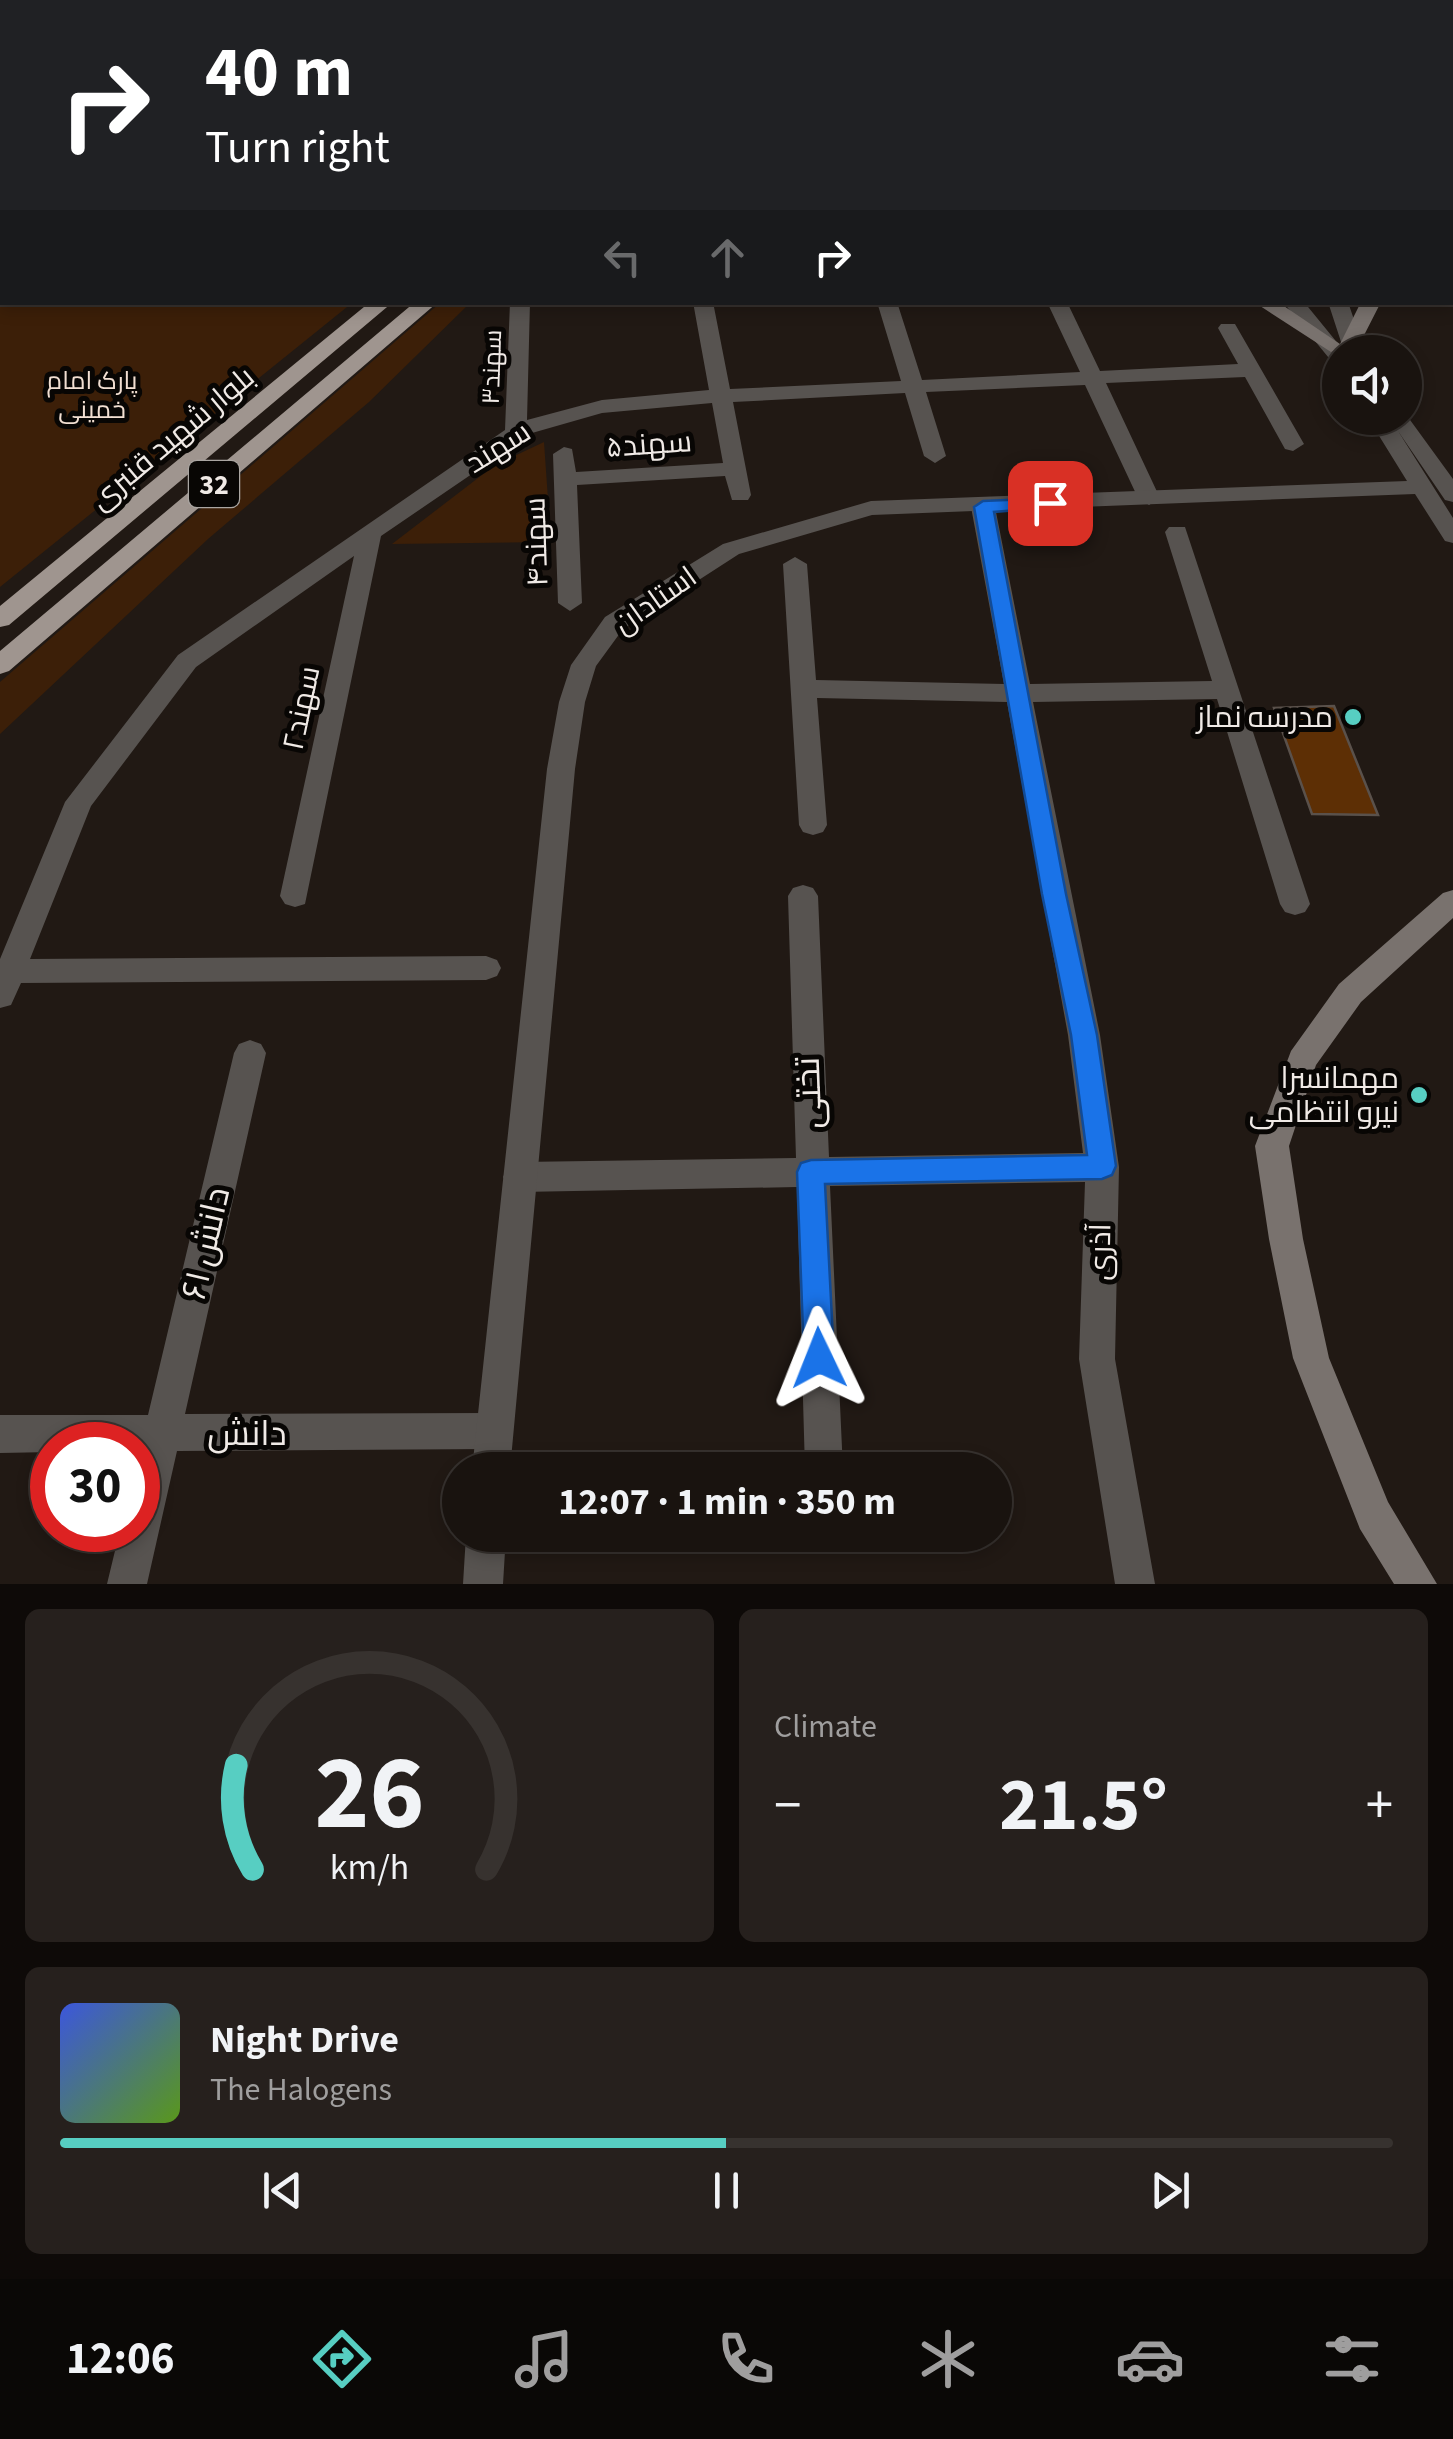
<!DOCTYPE html>
<html lang="en">
<head>
<meta charset="utf-8">
<style>
  :root { --surface:#19130f; --page:#26201d; --text:#f1f3f6; --muted:#9f9e9e; --line:#37322f; --accent:#57cec2 }
  body { margin:0; font-family:"Source Sans 3",Cairo,sans-serif; background:var(--page); color:var(--text); height:100vh; display:flex; flex-direction:column; font-size:38px; white-space:nowrap }
  * { box-sizing:border-box; margin:0 }
  p { font-size:32px; color:var(--muted) }
  .icon { flex:none; width:55px; height:55px; fill:none; stroke:currentColor; stroke-width:2; stroke-linecap:round; stroke-linejoin:round }
  .map { position:relative; height:1584px; overflow:hidden }
  .sheet { display:flex; flex-direction:column; gap:25px; padding:25px; background:#0e0a08; flex:1 }
  .sheet>* { flex:none }
  .top-card { position:absolute; left:0px; top:0px; width:1455px; height:305px; box-shadow:0 5px 15px #0003,0 0 0 2px var(--line); background:#202124; color:#fff; overflow:hidden }
  .controls { position:absolute; left:1322px; top:335px; display:grid; gap:20px }
  .controls a { display:grid; place-items:center; width:100px; height:100px; border-radius:50%; background:var(--surface); box-shadow:0 5px 15px #0003,0 0 0 2px var(--line); font-size:50px }
  .speed { position:absolute; left:30px; top:1422px; display:flex; gap:20px; font-size:50px; font-weight:700; text-align:center }
  .speed>* { display:grid; place-content:center; width:130px; height:130px; border-radius:50%; background:var(--surface); box-shadow:0 5px 15px #0003,0 0 0 2px var(--line); line-height:1 }
  .speed .limit { border:15px solid #d22; background:#fff; color:#111 }
  .pin { position:absolute; display:grid; place-items:center; width:85px; height:85px; color:#fff; margin:-42px; border-radius:20px; box-shadow:0 5px 15px #0006 }
  .me { position:absolute; width:110px; margin:-55px; rotate:358deg; stroke-linejoin:round; filter:drop-shadow(0 0 8px #0008) }
  .turn { display:flex; align-items:center; gap:35px; height:210px; padding:0 40px; font-size:45px }
  .turn .icon { width:130px; height:130px; stroke-width:2.5 }
  .turn b { display:block; font-size:70px; line-height:85px }
  .lanes { display:flex; align-items:center; height:95px; padding:0 40px; background:#0003; justify-content:center; gap:50px; direction:ltr }
  .lanes .off { opacity:.35 }
  .big { font-size:75px; font-weight:700; line-height:1.1 }
  .sheet .tile { flex:1; display:flex; flex-direction:column; justify-content:center; gap:15px; min-width:0; padding:0 35px; border-radius:15px; background:var(--page) }
  .sheet .dial { align-items:center; gap:0 }
  .dial svg { height:260px; overflow:visible; fill:none; stroke:var(--line); stroke-width:7; stroke-linecap:round; text-anchor:middle }
  .dial text { fill:var(--text); stroke:none }
  .song { display:flex; align-items:center; gap:30px }
  .cover { width:120px; height:120px; border-radius:15px; background:linear-gradient(135deg,hsl(230 70% 55%),hsl(90 70% 35%)) }
  .played { height:10px; border-radius:5px; background:linear-gradient(90deg,var(--accent) 50%,var(--line) 50%) }
  .keys { display:flex; justify-content:space-around; direction:ltr }
  .heat { display:flex; justify-content:space-between; align-items:center; font-size:55px; direction:ltr }
  .sheet .tiles { flex:1; display:grid; gap:25px; grid-template-columns:1fr 1fr }
  .tile:last-child { grid-column:span 2 }
  .trip { position:absolute; left:442px; top:1452px; width:570px; height:100px; border-radius:50px; background:var(--surface); box-shadow:0 5px 15px #0003,0 0 0 2px var(--line); font-weight:700; line-height:100px; text-align:center }
  .tab-bar { display:flex; height:160px; justify-content:space-around; align-items:center; background:#0a0806; color:var(--muted) }
  .tab-bar .icon { width:70px; height:70px }
  .tab-bar .selected { color:var(--accent) }
  .tab-bar b { font-size:45px; color:var(--text) }
  .map>svg:first-child { display:block }
  .green { fill:#3c1f08 }
  .lines { fill:none; stroke-linecap:round; stroke-linejoin:round }
  .river { fill:#23605a; fill-rule:evenodd }
  .building { fill:#5d2f05; stroke:#5a514b; stroke-width:2.5 }
  .minor { fill:#575350; fill-rule:evenodd }
  .tertiary { fill:#575350; fill-rule:evenodd }
  .secondary { fill:#79726e; fill-rule:evenodd }
  .trunk { fill:#9f958f; fill-rule:evenodd }
  .route { fill:#1a73e8; stroke:#114b97; stroke-width:2.5 }
  .poi-dot { fill:#57cec2; stroke:#080604; stroke-width:4 }
  .labels { text-anchor:middle; stroke-width:10; stroke-linejoin:round; paint-order:stroke }
  .far-street-label { font-size:25px; fill:#f0eae6; stroke:#080604 }
  .far-park-label { font-size:25px; fill:#f2dfd2; stroke:#080604 }
  .shield { fill:#080604; stroke:#aaa6a2; stroke-width:2.5 }
  .shield-label { font-size:28px; font-weight:bold; fill:#f0eae6 }
  .street-label { font-size:30px; fill:#f0eae6; stroke:#080604 }
  .poi-label { font-size:30px; fill:#f0eae6; stroke:#080604; text-anchor:end }
  .near-street-label { font-size:35px; fill:#f0eae6; stroke:#080604 }
</style>
</head>
<body>
<div class="map">
<svg width="1453" height="1584" viewBox="0 0 1453 1584">
  <rect width="100%" height="100%" fill="#211914"/>
  <!-- green -->
  <path class="green" d="M216,0H720L207,2Z
    M0,276L2,302L352,303L0,587Z
    M440,303H470L369,402L208,539L0,734V682Z
    M544,442L551,542L392,544L495,465Z"/>
  <g class="lines">
    <!-- river -->
    <path class="river" d="M0,260H2V280H0Z"/>
  </g>
  <!-- building -->
  <path class="building" d="M1222,0H1453V36L1452,2H1221Z
    M1334,706L1378,815L1312,814L1274,708Z"/>
  <g class="lines">
    <!-- minor -->
    <path class="minor" d="M1452,79H1453V89H1452Z
      M1453,109V120H1452V109Z
      M510,302H530L527,420L602,400L709,390L693,302H713L730,389L901,381L877,302H897L922,380L1080,372L1047,302H1067L1100,371L1238,364L1218,328L1221,324H1235L1304,444L1293,451L1285,449L1245,377L1106,383L1160,498L1149,505L1138,498L1085,385L926,392L946,456L935,463L924,456L905,393L733,402L751,495L748,500H732L725,476L577,485L582,603L570,611L558,603L553,454L564,447L572,449L576,472L723,463L712,403L602,413L532,433L381,536L305,904L295,907L285,904L280,896L354,556L196,667L91,806L30,959L486,956L497,960L501,968L497,976L486,980L21,983L11,1005L0,1008V959L65,802L178,655L505,430Z
      M983,500L995,507L1030,684L1212,681L1165,532L1169,527H1185L1310,904L1305,912L1295,915L1285,912L1280,904L1217,699L1033,702L1100,1035L1119,1167L1115,1359L1155,1584H1115L1079,1359L1085,1182L830,1186L843,1470H805L797,1187L520,1192L508,1187L503,1177L508,1167L520,1162L796,1158L788,896L793,888L803,885L813,888L818,896L829,1157L1083,1153L1068,1035L1007,702L817,698L827,825L823,832L813,835L803,832L799,825L783,564L795,557L807,564L816,680L1004,684L971,507Z
      M250,1040L261,1044L266,1053L185,1414L493,1413L506,1418L512,1431L506,1444L493,1449L177,1451L147,1584H107L120,1530H138V1445H52V1452L0,1453V1415H148L234,1053L239,1044Z"/>
    <!-- tertiary -->
    <path class="tertiary" d="M1283,302H1304L1344,351L1328,302H1348L1365,352H1340V365L1333,363Z
      M1405,413L1453,479V502L1445,500L1398,431L1453,518V543L1445,541L1415,494L872,515L739,554L623,629L596,666L585,702L575,769L510,1470H472L547,769L559,702L571,665L605,617L723,544L871,501L1407,481L1368,418H1405Z
      M466,1535H506L503,1584H463Z"/>
    <!-- secondary -->
    <path class="secondary" d="M1452,242H1453V254H1452Z
      M1452,264H1453V276H1452Z
      M1254,302H1278L1340,344L1361,302H1381L1357,349L1341,347L1331,352Z
      M1453,890V918L1361,1002L1316,1065L1289,1146L1303,1239L1329,1358L1388,1502L1437,1584H1394L1360,1529L1293,1358L1269,1239L1255,1146L1291,1051L1339,984L1443,893Z"/>
    <!-- trunk -->
    <path class="trunk" d="M370,302H393L9,625L0,627V606Z
      M415,302H438L9,671L0,674V651Z"/>
  </g>
  <!-- route -->
  <path class="route" d="M1050,498L1056,499V507L994,512L1066,894L1097,1035L1116,1166L1112,1175L1102,1179L825,1184L834,1358L829,1368L819,1373L808,1368L804,1358L797,1172L801,1163L811,1160L1087,1155L1071,1035L1042,894L974,507L983,501Z"/>
  <!-- markers -->
  <g class="poi-dot">
    <circle cx="1353" cy="717" r="10"/>
    <circle cx="1419" cy="1095" r="10"/>
  </g>
  <g class="labels">
    <!-- far-street labels -->
    <g class="far-street-label">
      <text transform="translate(491 367) rotate(-88)" y="9">سهند۳</text>
    </g>
    <!-- far-park labels -->
    <g class="far-park-label">
      <text x="92" y="389">پارک امام<tspan x="92" dy="29">خمینی</tspan></text>
    </g>
    <!-- shield labels -->
    <rect class="shield" x="189" y="461" width="50" height="46" rx="8"/>
    <g class="shield-label">
      <text x="214" y="494">32</text>
    </g>
    <!-- street labels -->
    <g class="street-label">
      <text transform="translate(172 438) rotate(-40)" y="10">بلوار شهید قنبری</text>
      <text transform="translate(649 444) rotate(-4)" y="10">سهند۵</text>
      <text transform="translate(498 447) rotate(-32)" y="10">سهند</text>
      <text transform="translate(536 542) rotate(-92)" y="10">سهند۴</text>
      <text transform="translate(655 600) rotate(-35)" y="10">استادان</text>
      <text transform="translate(301 708) rotate(-78)" y="10">سهند۲</text>
      <text transform="translate(1100 1252) rotate(-89)" y="10">آذری</text>
    </g>
    <!-- poi labels -->
    <g class="poi-label">
      <text x="1333" y="727">مدرسه نماز</text>
      <text x="1399" y="1088">مهمانسرا<tspan x="1399" dy="34">نیرو انتظامی</tspan></text>
    </g>
    <!-- near-street labels -->
    <g class="near-street-label">
      <text transform="translate(808 1093) rotate(-92)" y="12">تختی</text>
      <text transform="translate(205 1243) rotate(-77)" y="12">دانش ۶۱</text>
      <text x="247" y="1445">دانش</text>
    </g>
  </g>
</svg>
<div class="controls">
<a><svg class="icon" aria-label="sound" viewBox="0 0 24 24"><path d="M4 9h4l5-4v14l-5-4H4zM17 9q2 3 0 6"/></svg></a>
</div>
<div class="speed"><div class="limit">30</div></div>
<div class="pin" style="left:1050px;top:503px;background:#d93025"><svg class="icon" aria-label="arrive" viewBox="0 0 24 24"><path d="M6 21V4h12l-3 4 3 4H6"/></svg></div>
<svg class="me" style="left:819px;top:1358px" viewBox="-20 -20 40 40"><path d="M0-17L14 15 0 8-14 15z" fill="#1a73e8" stroke="#fff" stroke-width="4"/></svg>
<div class="trip">12:07 · 1 min · 350 m</div>
<div class="top-card">
<div class="turn"><svg class="icon" aria-label="right" viewBox="0 0 24 24"><path d="M7 20v-9h11M14 6l5 5-5 5"/></svg><div><b>40 m</b>Turn right</div></div>
<div class="lanes"><svg class="icon off" aria-label="left" viewBox="0 0 24 24"><path d="M17 20v-9H6M10 6l-5 5 5 5"/></svg><svg class="icon off" aria-label="ahead" viewBox="0 0 24 24"><path d="M12 20V5M6 11l6-6 6 6"/></svg><svg class="icon" aria-label="right" viewBox="0 0 24 24"><path d="M7 20v-9h11M14 6l5 5-5 5"/></svg></div>
</div>
</div>
<section class="sheet">
<div class="tiles">
<div class="tile dial"><svg viewBox="0 0 100 80">
<path d="M14 69A42 42 0 1 1 86 69"/>
<path d="M14 69A42 42 0 0 1 9 37" stroke="#57cec2"/>
<text x="50" y="56" font-size="32" font-weight="700">26</text>
<text x="50" y="72" font-size="11">km/h</text>
</svg></div>
<div class="tile"><p>Climate</p>
<div class="heat"><a>−</a><b class="big">21.5°</b><a>+</a></div>
</div>
<div class="tile">
<div class="song"><i class="cover"></i><div><b>Night Drive</b><p>The Halogens</p></div></div>
<div class="played"></div>
<div class="keys"><svg class="icon" aria-label="previous" viewBox="0 0 24 24"><path d="M18 5L8 12l10 7zM5 5v14"/></svg><svg class="icon" aria-label="pause" viewBox="0 0 24 24"><path d="M8 5v14M16 5v14"/></svg><svg class="icon" aria-label="next" viewBox="0 0 24 24"><path d="M6 5l10 7-10 7zM19 5v14"/></svg></div>
</div>
</div>
</section>
<nav class="tab-bar">
<b>12:06</b>
<svg class="icon selected" aria-label="directions" viewBox="0 0 24 24"><path d="M12 3l9 9-9 9-9-9zM9 14v-3h6M13 9l2 2-2 2"/></svg>
<svg class="icon" aria-label="music" viewBox="0 0 24 24"><path d="M9 18V5l10-2v13"/><circle cx="6" cy="18" r="3"/><circle cx="16" cy="16" r="3"/></svg>
<svg class="icon" aria-label="phone" viewBox="0 0 24 24"><path d="M5 4h4l2 5-3 2q2 4 5 5l2-3 5 2v4C11 20 4 13 5 4z"/></svg>
<svg class="icon" aria-label="climate" viewBox="0 0 24 24"><path d="M12 3v18M4 7l16 10M4 17L20 7"/></svg>
<svg class="icon" aria-label="car" viewBox="0 0 24 24"><path d="M5 17H2v-5l4-1 3-4h7l3 4 3 1v5h-3M9 17h6M6 11h13"/><circle cx="7" cy="17" r="2"/><circle cx="17" cy="17" r="2"/></svg>
<svg class="icon" aria-label="filters" viewBox="0 0 24 24"><path d="M4 7h16M4 17h16"/><circle cx="9" cy="7" r="2"/><circle cx="15" cy="17" r="2"/></svg>
</nav>
</body>
</html>
